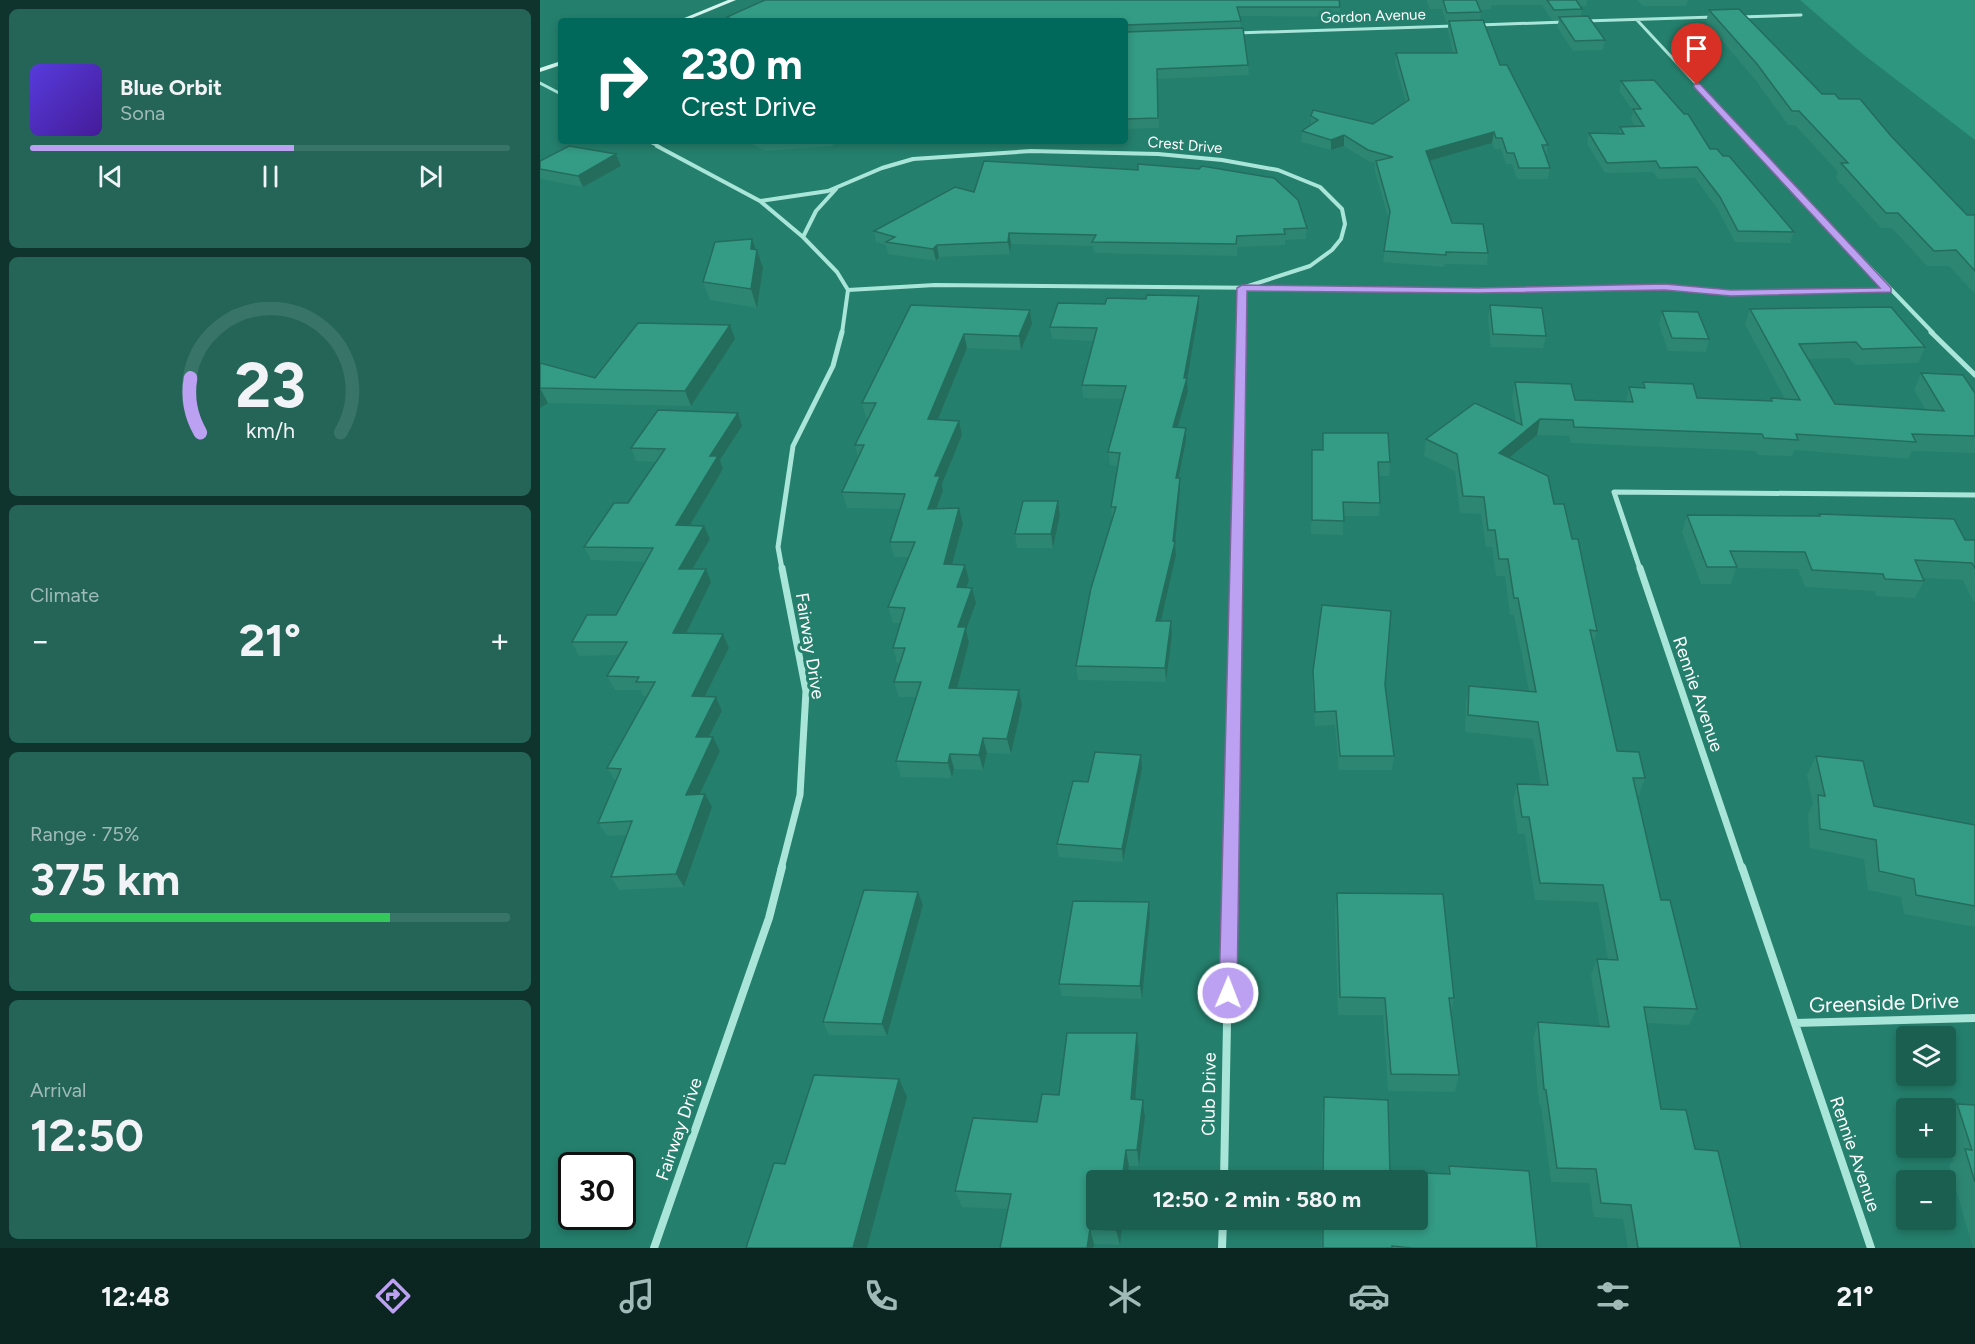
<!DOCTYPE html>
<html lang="en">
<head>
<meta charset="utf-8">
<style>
  :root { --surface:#1b5f51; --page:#246558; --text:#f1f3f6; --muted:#a0bbb7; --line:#397468; --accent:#bca0f2 }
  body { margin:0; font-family:Figtree,sans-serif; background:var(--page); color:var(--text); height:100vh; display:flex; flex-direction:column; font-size:22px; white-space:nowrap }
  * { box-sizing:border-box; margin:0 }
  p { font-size:20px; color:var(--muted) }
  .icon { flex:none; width:33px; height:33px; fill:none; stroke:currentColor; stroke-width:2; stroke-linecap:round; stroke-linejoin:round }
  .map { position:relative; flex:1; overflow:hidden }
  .details { display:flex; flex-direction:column; gap:9px; padding:9px; background:#0f342d; width:540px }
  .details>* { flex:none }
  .guide { position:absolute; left:18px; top:18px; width:570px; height:126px; border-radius:6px; box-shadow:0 3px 9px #0003; background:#00695c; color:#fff; overflow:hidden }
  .buttons { position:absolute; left:1356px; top:1026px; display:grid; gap:12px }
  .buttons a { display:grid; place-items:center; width:60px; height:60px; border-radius:6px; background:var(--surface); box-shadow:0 3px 9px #0003; font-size:30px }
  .speed { position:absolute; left:18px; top:1152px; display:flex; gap:12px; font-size:30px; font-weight:700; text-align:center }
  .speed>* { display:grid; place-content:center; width:78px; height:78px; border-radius:50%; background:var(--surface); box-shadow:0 3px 9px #0003; line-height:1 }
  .speed .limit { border:3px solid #111; border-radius:9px; background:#fff; color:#111 }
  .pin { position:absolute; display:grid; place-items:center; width:51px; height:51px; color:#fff; margin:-62px -26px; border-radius:50% 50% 50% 0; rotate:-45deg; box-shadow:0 0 6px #0007 }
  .pin .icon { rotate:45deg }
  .me { position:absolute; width:66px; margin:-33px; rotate:1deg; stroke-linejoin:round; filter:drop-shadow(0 0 4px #0008) }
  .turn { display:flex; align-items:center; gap:21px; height:126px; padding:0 24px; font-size:27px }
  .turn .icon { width:78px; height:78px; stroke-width:2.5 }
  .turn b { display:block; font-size:42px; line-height:51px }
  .big { font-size:45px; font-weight:700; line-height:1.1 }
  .details .widget { flex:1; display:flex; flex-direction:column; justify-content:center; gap:9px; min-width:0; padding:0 21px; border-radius:9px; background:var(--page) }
  .details .dial { align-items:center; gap:0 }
  .dial svg { height:156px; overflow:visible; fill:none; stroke:var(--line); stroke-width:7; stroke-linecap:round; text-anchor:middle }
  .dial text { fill:var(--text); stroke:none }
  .song { display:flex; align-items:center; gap:18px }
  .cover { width:72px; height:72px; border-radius:9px; background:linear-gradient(135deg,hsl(250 70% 55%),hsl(260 70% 35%)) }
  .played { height:6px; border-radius:3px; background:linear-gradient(90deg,var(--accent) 55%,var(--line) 55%) }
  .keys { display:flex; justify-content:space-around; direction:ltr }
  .heat { display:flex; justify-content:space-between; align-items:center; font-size:33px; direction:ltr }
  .charge { height:9px; border-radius:4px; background:linear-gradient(90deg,#34c759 75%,var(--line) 0) }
  .trip { position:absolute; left:546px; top:1170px; width:342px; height:60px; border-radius:6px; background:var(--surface); box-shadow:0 3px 9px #0003; font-weight:700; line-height:60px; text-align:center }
  .menu { display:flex; height:96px; justify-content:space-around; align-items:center; background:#0b2620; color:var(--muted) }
  .menu .icon { width:42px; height:42px }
  .menu .active { color:var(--accent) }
  .menu b { font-size:27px; color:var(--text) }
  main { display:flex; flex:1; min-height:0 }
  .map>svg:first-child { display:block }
  .green { fill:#2e967f }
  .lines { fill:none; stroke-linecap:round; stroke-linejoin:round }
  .street-far4 { stroke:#a9e6d9; stroke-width:3 }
  .street-far3 { stroke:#a9e6d9; stroke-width:4 }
  .street-far2 { stroke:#a9e6d9; stroke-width:5 }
  .street-far1 { stroke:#a9e6d9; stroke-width:7 }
  .street { stroke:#a9e6d9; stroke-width:8 }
  .secondary { fill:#d3f5ee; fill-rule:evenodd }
  .wall { fill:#2d8672 }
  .shaded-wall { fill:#246d5d }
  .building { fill:#349c85; stroke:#246d5d; stroke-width:1.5 }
  .route { fill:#bca0f2; stroke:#7a689d; stroke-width:1.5 }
  .labels { text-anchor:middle; stroke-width:6; stroke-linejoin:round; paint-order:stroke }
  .far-street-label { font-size:15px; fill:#fff; stroke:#247f6c }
  .street-label { font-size:18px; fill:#fff; stroke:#247f6c }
  .near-street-label { font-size:21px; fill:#fff; stroke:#247f6c }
</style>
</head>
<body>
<main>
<section class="details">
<div class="widget">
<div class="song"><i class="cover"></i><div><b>Blue Orbit</b><p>Sona</p></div></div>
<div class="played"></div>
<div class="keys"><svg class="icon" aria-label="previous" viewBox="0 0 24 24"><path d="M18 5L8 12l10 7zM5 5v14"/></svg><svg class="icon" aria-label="pause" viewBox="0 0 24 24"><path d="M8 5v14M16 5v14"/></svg><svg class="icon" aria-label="next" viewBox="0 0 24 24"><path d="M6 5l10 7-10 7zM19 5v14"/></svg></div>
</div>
<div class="widget dial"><svg viewBox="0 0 100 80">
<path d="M14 69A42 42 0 1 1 86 69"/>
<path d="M14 69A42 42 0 0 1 9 41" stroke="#bca0f2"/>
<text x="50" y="56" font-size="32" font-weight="700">23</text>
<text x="50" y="72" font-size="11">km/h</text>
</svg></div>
<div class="widget"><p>Climate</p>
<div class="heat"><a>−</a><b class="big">21°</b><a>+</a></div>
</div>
<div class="widget"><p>Range · 75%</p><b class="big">375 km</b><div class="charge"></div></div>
<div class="widget"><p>Arrival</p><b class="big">12:50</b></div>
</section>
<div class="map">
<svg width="1435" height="1248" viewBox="0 0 1435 1248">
  <rect width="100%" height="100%" fill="#247f6c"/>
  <!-- green -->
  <path class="green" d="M1260,0H1435V140L1324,55Z"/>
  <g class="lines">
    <!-- street-far4 -->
    <path class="street-far4" d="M1200,17L1261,15
      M1097,20L1215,147
      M1044,21L1175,17
      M939,25L1025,22
      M696,33L914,26
      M0,83L21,94
      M108,141L120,147"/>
    <!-- street-far3 -->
    <path class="street-far3" d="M117,146L220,201L263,237L297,272L308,290L302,333
      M1213,146L1393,333
      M220,201L288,191L342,168L373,159L491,151L618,154L682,160L738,170L780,187L802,209L805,224L801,239L792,250L770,266L702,288L701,333
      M263,237L276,211L296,189
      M308,290L395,285L939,290L1125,287L1191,293L1348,290"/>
    <!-- street-far2 -->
    <path class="street-far2" d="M1391,332L1435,375
      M242,569L238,547L253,446L293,366L302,332
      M696,569L701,332
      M1100,569L1074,492L1435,495"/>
    <!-- street-far1 -->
    <path class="street-far1" d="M1100,568L1202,869
      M241,869L260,795L266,691L242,568
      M690,869L696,568"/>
    <!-- street -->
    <path class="street" d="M1202,867L1331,1248
      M1255,1023L1435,1018
      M684,1180L690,867
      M114,1248L229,918L242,867
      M682,1248L683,1220"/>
    <!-- secondary -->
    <path class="secondary" d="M188,0H196L145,21H137Z
      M21,61V65L0,72V68Z"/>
  </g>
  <!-- wall -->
  <path class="wall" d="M225,0L800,7V17L699,16L701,28L708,65L709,75L617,79L619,128L585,129V21H188L187,17Z
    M886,0H1047L1046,6H1040L1042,9L1041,16L1065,40L1063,50L1033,51L1017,27L1019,20H1012L1002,5H952L951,9L940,10L941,12L940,20L960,65L1008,145L1006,156L1010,168L1008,179H977L972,164H966L961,149H954L952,143L889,161L912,223L948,253L947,265L905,264L904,267L843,262L849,220L835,172V163L828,161L804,146L791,150L761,142L762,131L771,125V116L833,124L866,102L855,63L856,53H913L908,31V23H906L902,9H890Z
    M1097,0H1148L1146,6H1103Z
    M1169,10L1282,94L1299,99L1351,136L1427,215H1435V294L1409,266H1387L1352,228H1341L1296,178L1298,172L1255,125H1248L1214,78L1166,22Z
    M1081,81L1170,149L1183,156L1254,232L1250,243L1195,242L1177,208L1155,178L1118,179L1113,172L1065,173L1047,144L1049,133H1079L1080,127H1095L1091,119L1093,111L1079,91Z
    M205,141H292L293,146L226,151Z
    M76,154L81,166L43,187L0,179V161Z
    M434,192L767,228L766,239L745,240V245L697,247V256L554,253L553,246L471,244L470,254L399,257L396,261L348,254L346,245L336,242L334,231Z
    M216,250H217L223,268L217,308L170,300L163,282Z
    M659,296V309L647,378L648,391L637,428L646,441L639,478L640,491L635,542L636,555L621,621L632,635L626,682L538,680L536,666L572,519L571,507L578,466L570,465L568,452L583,399L543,398L542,385L554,341L512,339L510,327L565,304L606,299Z
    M371,305L490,310L492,324L481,350L427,348L398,420L419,421L422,435L402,484L403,491L397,509L423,524L412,564L425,565L429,580L426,588L436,603L426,630L429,642L417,688L479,690L482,705L471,754L447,753L443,770L414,769L412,778L361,777L356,761L376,697H359L354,682L360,663H357L353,648L361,623H353L348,607L369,557H354L350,542L360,509L307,508L302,492L318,457L315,445L329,418H326L322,403Z
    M950,305L1006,336L1003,348L951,347L948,318Z
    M1210,309L1385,347L1378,363L1316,365L1309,358L1268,359L1295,404L1386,410L1374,390L1381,373L1435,393V453L1372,451L1368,459L1254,450L1252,456L1218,455L1216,451L1031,443L1029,436L997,435L970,458L1014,504L1032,539L1057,631L1053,645L1077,751L1105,778L1099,795H1097L1121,900L1157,1009L1149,1025L1107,1023L1121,1109L1155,1149L1201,1248H1088L1083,1219L1054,1217L1049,1183L1011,1182L1001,1105L999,1104L993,1038L998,1022L1060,1027L1051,975L1057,959H1068L1058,902L995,900L985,834H978L973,801L977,784L1001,785L993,739L925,732L926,703L929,686L989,691L974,615H970L965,576H956L952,547H946L941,514L920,513L915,471L884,456L886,439L976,422L972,398L975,382L1035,400L1086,402L1089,387L1102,388L1103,382L1157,398L1230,401L1231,398L1245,399L1205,324Z
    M1122,311L1169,339L1166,352L1128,351L1119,324Z
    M195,339L151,406L8,403L0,408V363L55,378Z
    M198,413L202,426L180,460L183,469L150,526H164L170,539L153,569H166L171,582L146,633L183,634L189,648L165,697H176L182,711L169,737L180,751L159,794L172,807L144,887L79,890L71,877L87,835L67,836L58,823L76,782L67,768L108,696H103L101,690H75L67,676L79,655L39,656L32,642L76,615L106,562L51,560L44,547L88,503L116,462L96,461L91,448Z
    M783,433L850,462L849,476H839L840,503L839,516H803V535L771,534L772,463L782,450Z
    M518,501L520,515L513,548H477L475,534Z
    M1279,514L1425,540H1435V601H1433L1423,580L1383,578L1384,581L1375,598L1336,596L1335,591L1265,587L1258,569L1196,568L1191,584H1161L1142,532L1147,515L1278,516Z
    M773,671L854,756L852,770H799L795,725L775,726L772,685Z
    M1276,756L1334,806L1435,825V927L1364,914L1361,897L1328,890L1324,859L1270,848L1268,814L1273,804L1267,775Z
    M602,769L583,862L519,857L517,844L548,782Z
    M378,892L383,905L347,1036L289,1035L283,1022Z
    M797,893L914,998L911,1012L919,1075L915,1092L848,1091L843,1015H798L795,911Z
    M609,902L610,916L602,999L522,996L519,984Z
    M597,1033L599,1051L595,1099L603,1100L605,1117L599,1166H589L587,1180H556V1220H583L580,1245L554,1244L553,1248H460L467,1209L422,1207L415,1191L497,1122L519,1095Z
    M784,1097L850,1172L907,1174L909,1166L997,1248H781L782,1220H878V1180H782V1115Z
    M1417,1104L1435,1105V1248H1433L1409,1166L1413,1161L1406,1136V1116Z"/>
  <!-- shaded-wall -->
  <path class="shaded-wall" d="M954,132L952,143L885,162L886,151Z
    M804,135V146L791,150V140Z
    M76,154L81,166L43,187L38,176Z
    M469,233L471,244L470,254L468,242Z
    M212,239L217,253V250L223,268L217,308L211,289V249Z
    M397,245L399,257L396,261L393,249Z
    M659,296V309L647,380V378L648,391L634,440L633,427L644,378Z
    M490,310L492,324L481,350L479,336Z
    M190,325L195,339L151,406L145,391Z
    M424,334L427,348L392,434L388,419Z
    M0,388L8,403L0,408Z
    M198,413L202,426L180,460L183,469L142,539L136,525L170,456Z
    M1000,419L997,435L956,469L959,453Z
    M419,421L422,435L402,484L403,491L391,524L388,509L395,476Z
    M646,428V441L636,491V478Z
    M640,478V491L635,544V542L636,555L618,634L616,621L633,541Z
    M518,501L520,515L513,548L511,534Z
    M419,508L423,524L408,579L404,564Z
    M164,526L170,539L145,582L139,569Z
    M425,565L429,580L421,603L417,587Z
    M166,569L171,582L140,646L133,633Z
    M432,588L436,603L426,630L429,642L413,704L409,688L418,627Z
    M631,621L632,635L626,682L625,668Z
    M183,634L189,648L158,710L152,696Z
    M479,690L482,705L471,754L467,739Z
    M176,697L182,711L162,750L156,737Z
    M173,737L180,751L153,808L146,795Z
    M443,738L447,753L443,770L439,755Z
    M410,754L414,769L412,778L408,763Z
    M601,755L602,769L583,862L582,849Z
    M165,794L172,807L144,887L136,874Z
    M378,892L383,905L347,1036L342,1024Z
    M609,902L610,916L602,999L600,986Z
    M597,1033L599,1051L594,1116L591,1099Z
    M359,1079L367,1097L327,1248H313Z
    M603,1100L605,1117L599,1166L597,1150Z
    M586,1150L589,1166L587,1180H582Z
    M578,1220H583L580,1245L576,1230Z
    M550,1229L554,1244L553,1248H547Z"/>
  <!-- building -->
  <path class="building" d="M225,0H799L800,7H697L701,21L585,25V21H194L187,17Z
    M903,0H936L941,12L907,13Z
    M1007,0H1036L1042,9L1014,10Z
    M1199,9L1282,94H1295L1299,99H1320L1351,136L1427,215H1435V271L1416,250L1394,251L1358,213H1346L1301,163H1308L1259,111H1252L1217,64L1169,10Z
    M1048,16L1065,40L1035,41L1019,17Z
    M943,20L960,65H967L1008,145H1002L1010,168H979L974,153H967L962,138H956L954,132L886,151L912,223L943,224L948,253L906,252V255L844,251L850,211L836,161L853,157L828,150L804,135L791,140L762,131L778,120L771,116L773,110L833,124L869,100L856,53H917L909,21Z
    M703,28L708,65L617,69L618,118L585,119V32Z
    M1114,80L1144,114H1148L1170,149H1177L1183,156H1189L1254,232L1198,231L1180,197L1157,167L1120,168L1116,161L1067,163L1049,133L1084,134L1080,127L1104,126L1093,109H1101L1081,81Z
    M29,146L76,154L38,176L0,169V161Z
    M444,161L598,170V164L659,169L662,166L734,178L758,200L767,228L744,229L745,234L697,236L696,244L552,242L556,235L469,233L468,242L397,245L393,249L346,242L355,237L334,231L415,187L434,192Z
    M212,239L211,249L217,250L211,289L163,282L175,242Z
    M607,295L659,296L644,378H647L633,427L646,428L636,478H640L633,541L635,542L616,621H631L625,668L536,666L551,588L576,507H571L580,453L568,452L586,386L542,385L557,328L510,327L518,303L565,304L567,298L606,299Z
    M371,305L490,310L479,336L424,334L388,419L419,421L395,476H400L388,509L419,508L404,564L425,565L417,587L432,588L418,627H426L409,688L479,690L467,739L443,738L439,755L410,754L408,763L356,761L381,682H354L365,648H353L365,608L348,607L375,542H350L365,494L302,492L324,445H315L336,403H322Z
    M950,305L1002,308L1006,336L953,334Z
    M1351,307L1385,347L1322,349L1316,342L1259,344L1295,404L1404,411L1381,373L1423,375L1435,393V436L1372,434L1376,442L1256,434L1258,440L1224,438L1222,434L1034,427L1033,420L1000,419L959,453L1008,476L1014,504H1024L1032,539H1038L1057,631L1050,630L1077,751L1099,752L1105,778H1093L1121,900H1130L1157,1009L1104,1007L1121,1109L1146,1110L1155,1149L1178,1151L1201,1248H1098L1091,1205L1061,1203L1056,1169L1017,1168L1006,1090L1004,1089L998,1022L1069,1027L1057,959L1078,960L1063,885L1000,883L989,817H982L977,784L1008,785L998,722L928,715L929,686L996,692L978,598H974L968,559H959L955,530H948L944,497L923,496L917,454L886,439L935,403L982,425L975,382L1031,384L1035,400L1093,402L1089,387L1105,388L1103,382L1153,384L1157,398L1232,401L1231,398L1260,400L1210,309Z
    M1122,311L1158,312L1169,339L1132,338Z
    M98,323L190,325L145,391L0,388V363L55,378Z
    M118,410L198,413L170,456H178L136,525L164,526L139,569H166L133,633L183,634L152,696L176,697L156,737H173L146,795L165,794L136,874L71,877L92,821L58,823L81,769L67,768L115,682H96L99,677L67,676L87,642H32L47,615H76L113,548L44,547L74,503H88L125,449L91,448Z
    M783,433H848L850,462H838L840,503L803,502L804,521L772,520V450H783Z
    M483,501H518L511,534H475Z
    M1279,514L1414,519L1425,540H1435V568L1432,563L1375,560L1384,581L1345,579L1343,574L1272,570L1265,552L1190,551L1197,567H1167L1147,515L1280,516Z
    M782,605L851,611L845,685L854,756H800L796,711L775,712L773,671Z
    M555,752L601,755L582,849L517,844L533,781L548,782Z
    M1276,756L1323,761L1334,806L1435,825V906L1376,895L1374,879L1339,871L1336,840L1280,829L1278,795L1285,796Z
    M324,890L378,892L342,1024L283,1022Z
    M797,893L903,894L914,998H909L919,1075L851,1074L845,998L800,997Z
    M533,901L609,902L600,986L519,984Z
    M527,1033H597L591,1099L603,1100L597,1150H586L582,1180H556V1220H578L576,1230L550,1229L547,1248H460L471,1194L415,1191L433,1118L497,1122L502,1094L519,1095Z
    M274,1075L359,1079L313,1248H206L234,1163L245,1164Z
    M784,1097L848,1100L850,1172L910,1174L909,1166L989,1171L997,1248H872L852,1246V1248H783V1220H878V1180H783Z
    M1417,1104L1435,1105V1182L1425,1149L1432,1150Z"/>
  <!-- route -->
  <path class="route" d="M1154,84H1160L1351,288V292L1191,296L1125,290L939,293L707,291L697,993L694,998L688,1001L681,998L679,993L697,288L702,285L939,288L1125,284L1191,290L1340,288L1154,87Z"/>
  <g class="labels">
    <!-- far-street labels -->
    <g class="far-street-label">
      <text transform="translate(833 16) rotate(-2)" y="5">Gordon Avenue</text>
      <text transform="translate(645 145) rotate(5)" y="5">Crest Drive</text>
    </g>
    <!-- street labels -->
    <g class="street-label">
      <text transform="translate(270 646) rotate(81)" y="6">Fairway Drive</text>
      <text transform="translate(1158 694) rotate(71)" y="6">Rennie Avenue</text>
      <text transform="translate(669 1094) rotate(-89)" y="6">Club Drive</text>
      <text transform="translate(139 1129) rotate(-71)" y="6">Fairway Drive</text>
      <text transform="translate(1315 1154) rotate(71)" y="6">Rennie Avenue</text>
    </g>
    <!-- near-street labels -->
    <g class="near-street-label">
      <text transform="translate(1344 1003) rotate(-2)" y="7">Greenside Drive</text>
    </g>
  </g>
</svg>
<div class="buttons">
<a><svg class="icon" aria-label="layers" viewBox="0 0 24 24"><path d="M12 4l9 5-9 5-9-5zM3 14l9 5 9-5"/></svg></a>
<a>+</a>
<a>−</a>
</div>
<div class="speed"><div class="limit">30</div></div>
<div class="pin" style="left:1157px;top:85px;background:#d93025"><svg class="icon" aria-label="arrive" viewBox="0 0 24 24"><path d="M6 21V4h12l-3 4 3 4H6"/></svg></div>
<svg class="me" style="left:688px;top:993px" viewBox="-20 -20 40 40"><circle r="17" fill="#bca0f2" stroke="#fff" stroke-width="3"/><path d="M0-11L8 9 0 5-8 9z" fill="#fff"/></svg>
<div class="trip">12:50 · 2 min · 580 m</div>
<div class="guide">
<div class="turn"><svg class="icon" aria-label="right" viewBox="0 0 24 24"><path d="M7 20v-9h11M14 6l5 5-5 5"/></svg><div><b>230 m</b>Crest Drive</div></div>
</div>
</div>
</main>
<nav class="menu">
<b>12:48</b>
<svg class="icon active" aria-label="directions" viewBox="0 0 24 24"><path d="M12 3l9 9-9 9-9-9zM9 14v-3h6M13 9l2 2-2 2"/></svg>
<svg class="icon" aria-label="music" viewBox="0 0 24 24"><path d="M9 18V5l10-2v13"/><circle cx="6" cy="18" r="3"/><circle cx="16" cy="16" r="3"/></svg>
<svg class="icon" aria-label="phone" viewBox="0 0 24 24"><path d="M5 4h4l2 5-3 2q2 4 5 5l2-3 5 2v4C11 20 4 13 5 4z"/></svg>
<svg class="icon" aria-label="climate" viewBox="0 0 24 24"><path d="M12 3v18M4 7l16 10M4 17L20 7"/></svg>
<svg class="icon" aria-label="car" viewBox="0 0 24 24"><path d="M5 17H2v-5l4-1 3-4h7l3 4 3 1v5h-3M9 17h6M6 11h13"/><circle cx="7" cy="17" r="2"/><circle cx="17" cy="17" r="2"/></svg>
<svg class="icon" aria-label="filters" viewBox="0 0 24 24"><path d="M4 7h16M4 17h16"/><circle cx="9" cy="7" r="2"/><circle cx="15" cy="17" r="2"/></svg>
<b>21°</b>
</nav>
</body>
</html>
